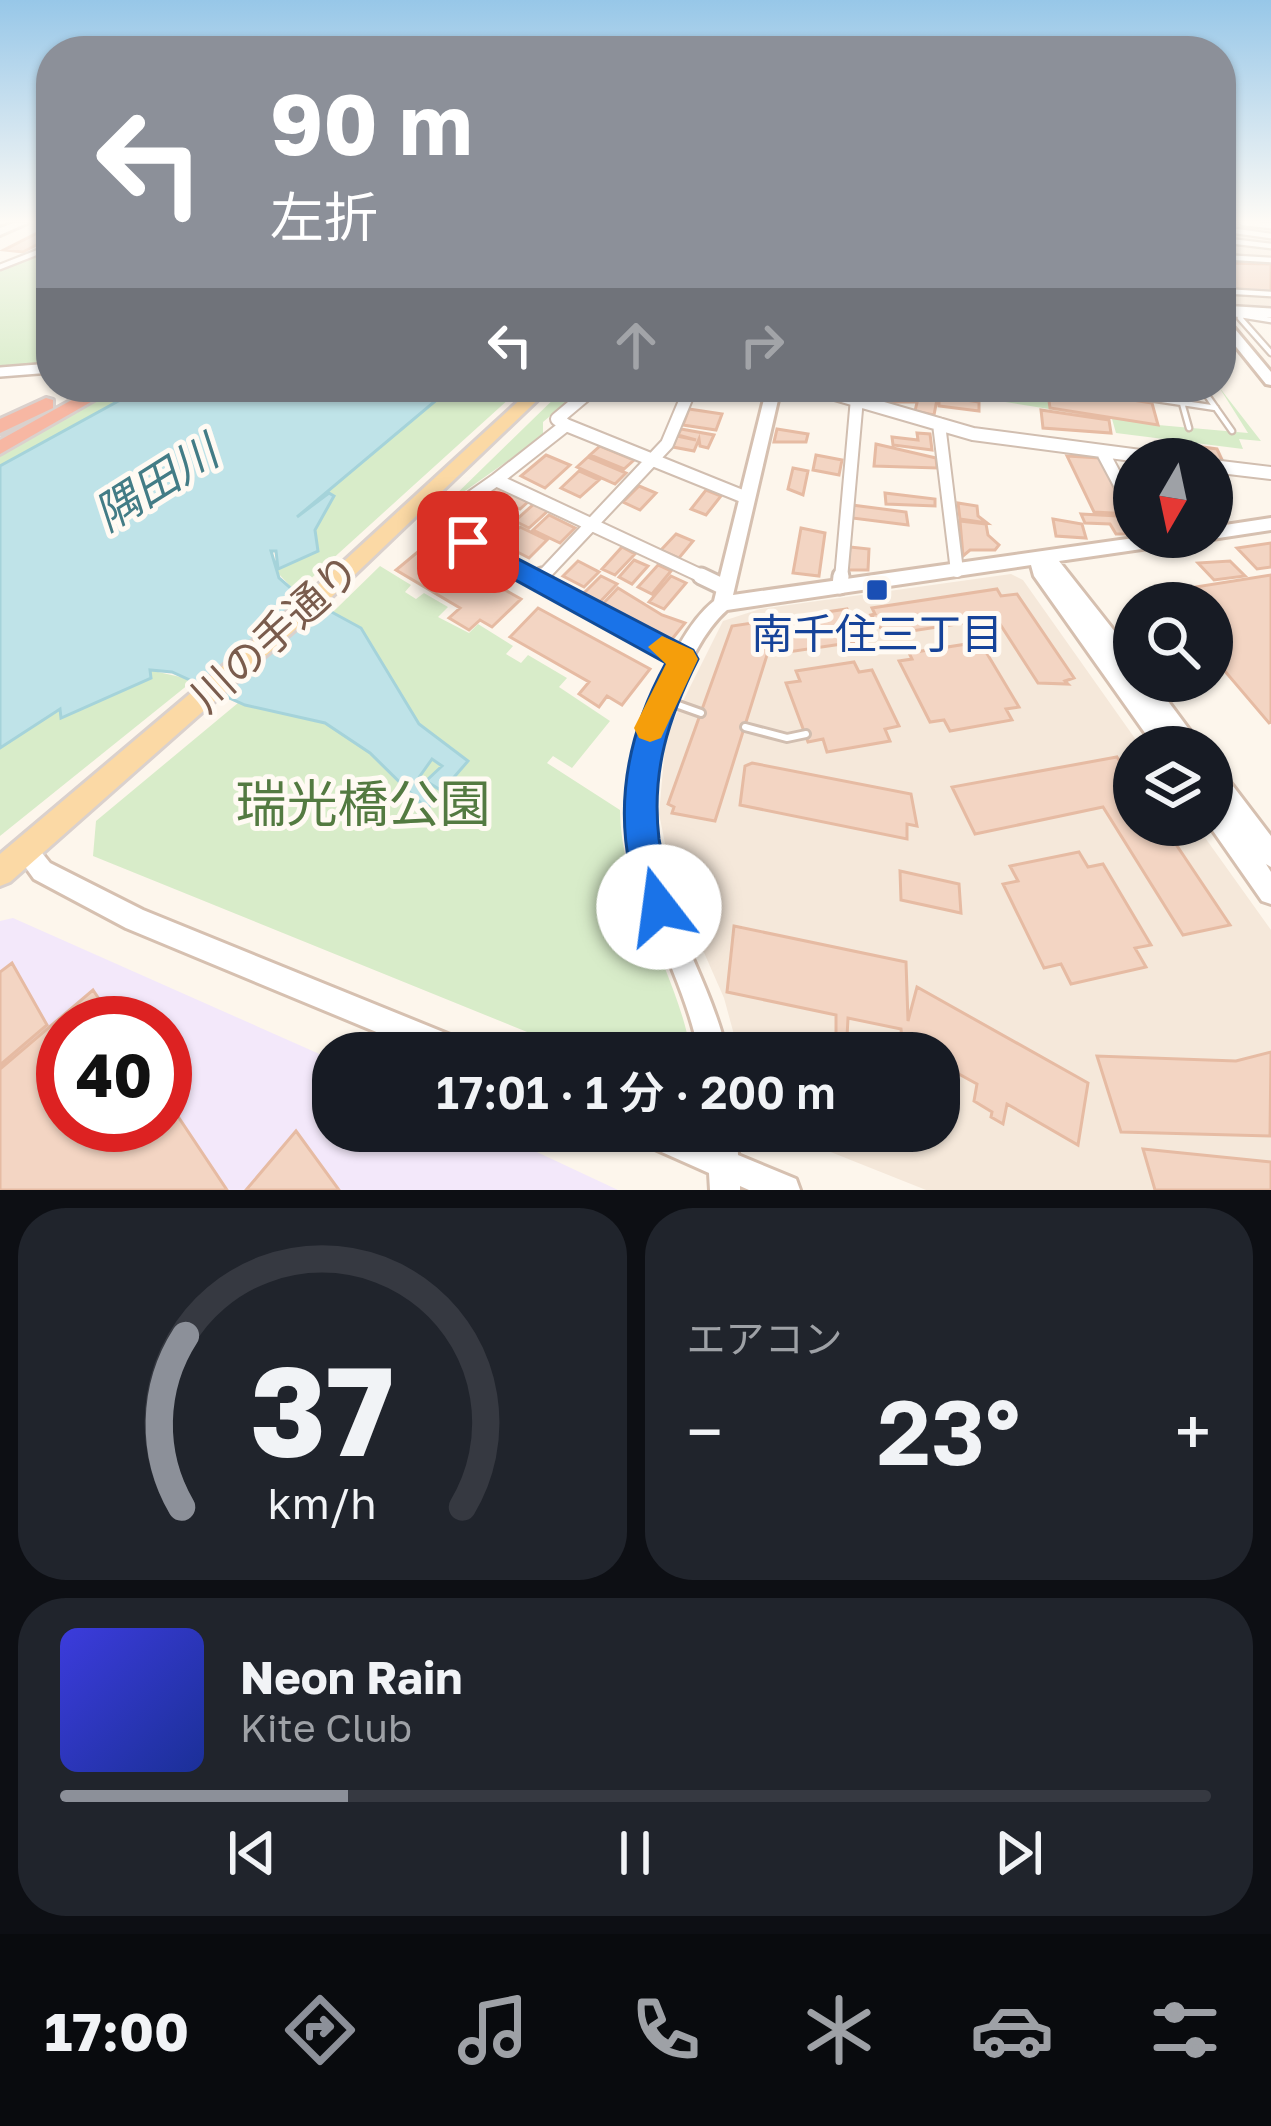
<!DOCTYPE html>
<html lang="ja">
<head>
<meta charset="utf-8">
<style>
  :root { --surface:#171b24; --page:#20242c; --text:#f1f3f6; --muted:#9ea1a6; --line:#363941; --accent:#8c9099 }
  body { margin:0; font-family:"Golos Text","Noto Sans JP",sans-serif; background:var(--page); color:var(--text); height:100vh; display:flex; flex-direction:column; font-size:45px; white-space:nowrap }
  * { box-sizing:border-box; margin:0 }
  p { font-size:39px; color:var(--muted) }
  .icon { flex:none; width:66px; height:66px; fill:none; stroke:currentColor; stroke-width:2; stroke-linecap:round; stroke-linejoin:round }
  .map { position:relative; height:1190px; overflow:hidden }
  .details { display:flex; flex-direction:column; gap:18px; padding:18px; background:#0d0f14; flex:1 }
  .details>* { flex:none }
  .guide { position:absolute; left:36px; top:36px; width:1200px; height:366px; border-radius:48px; box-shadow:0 3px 9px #0004; background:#8c9099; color:#fff; overflow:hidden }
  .needle { width:78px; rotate:189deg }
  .fabs { position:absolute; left:1113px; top:438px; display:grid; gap:24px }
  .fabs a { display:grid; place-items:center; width:120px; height:120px; border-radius:50%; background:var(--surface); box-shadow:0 3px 9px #0004; font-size:60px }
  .speed { position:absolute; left:36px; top:996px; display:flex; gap:24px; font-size:60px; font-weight:700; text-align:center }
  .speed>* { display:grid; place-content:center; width:156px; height:156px; border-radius:50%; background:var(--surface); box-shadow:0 3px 9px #0004; line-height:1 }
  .speed .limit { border:18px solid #d22; background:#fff; color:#111 }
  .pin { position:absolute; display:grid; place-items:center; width:102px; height:102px; color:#fff; margin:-51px; border-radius:24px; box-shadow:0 6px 18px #0006 }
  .me { position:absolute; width:132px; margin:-66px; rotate:345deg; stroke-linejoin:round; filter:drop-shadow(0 0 9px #0008) }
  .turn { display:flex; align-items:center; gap:42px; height:252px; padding:0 36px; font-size:54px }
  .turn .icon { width:156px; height:156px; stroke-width:2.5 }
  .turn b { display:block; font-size:84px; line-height:102px }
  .lanes { display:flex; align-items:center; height:114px; padding:0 36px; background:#0003; justify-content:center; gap:60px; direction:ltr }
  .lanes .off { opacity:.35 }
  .big { font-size:90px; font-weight:600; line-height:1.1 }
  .details .tile { flex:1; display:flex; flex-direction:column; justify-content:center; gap:18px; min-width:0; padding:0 42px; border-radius:48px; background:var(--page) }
  .details .dial { align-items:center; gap:0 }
  .dial svg { height:312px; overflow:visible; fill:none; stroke:var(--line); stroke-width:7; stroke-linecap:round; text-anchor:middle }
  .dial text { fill:var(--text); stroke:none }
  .song { display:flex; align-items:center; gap:36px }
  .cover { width:144px; height:144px; border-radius:18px; background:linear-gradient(135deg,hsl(240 70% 55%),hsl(230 70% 35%)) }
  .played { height:12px; border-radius:6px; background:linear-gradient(90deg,var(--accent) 25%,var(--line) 25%) }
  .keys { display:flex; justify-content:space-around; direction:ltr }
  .heat { display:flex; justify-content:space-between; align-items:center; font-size:66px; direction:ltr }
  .details .tiles { flex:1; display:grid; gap:18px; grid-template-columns:1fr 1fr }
  .tile:last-child { grid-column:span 2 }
  .trip { position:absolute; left:312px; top:1032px; width:648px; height:120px; border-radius:48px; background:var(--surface); box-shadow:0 3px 9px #0004; font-weight:600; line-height:120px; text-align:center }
  .tabs { display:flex; height:192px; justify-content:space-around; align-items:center; background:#090b0e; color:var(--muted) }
  .tabs .icon { width:84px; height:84px }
  .tabs .active { color:var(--accent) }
  .tabs b { font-size:54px; color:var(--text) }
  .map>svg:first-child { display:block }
  .residential { fill:#f5e8da }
  .education { fill:#f3e8fa; fill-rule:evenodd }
  .green { fill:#d8ecc9 }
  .water { fill:#bfe3e8; stroke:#a5d3da; stroke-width:3 }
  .building { fill:#f3d5c3; stroke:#e6bba3; stroke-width:3 }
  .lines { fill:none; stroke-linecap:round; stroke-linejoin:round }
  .lane-far1-casing { stroke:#d1beb0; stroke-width:9 }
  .lane-casing { stroke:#d1beb0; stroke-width:12 }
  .street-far2-casing { stroke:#d1beb0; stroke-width:14 }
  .street-far1-casing { stroke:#d1beb0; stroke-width:16 }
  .street-casing { stroke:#d1beb0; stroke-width:21 }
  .secondary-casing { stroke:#d6c0b0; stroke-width:6 }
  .primary-casing { stroke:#dad1cd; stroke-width:6 }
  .highway-casing { stroke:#dad1cd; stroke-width:6 }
  .lane-far1 { stroke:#fff; stroke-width:4.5 }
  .lane { stroke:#fff; stroke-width:6 }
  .street-far2 { stroke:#fff; stroke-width:9 }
  .street-far1 { stroke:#fff; stroke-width:12 }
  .street { stroke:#fff; stroke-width:15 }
  .secondary { fill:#fff; fill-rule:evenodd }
  .primary { fill:#fbd9a5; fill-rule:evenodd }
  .highway { fill:#f7b7a3; fill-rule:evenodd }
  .route { fill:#1a73e8; stroke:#114b97; stroke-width:3 }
  .slow { fill:#f59e0b }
  .transit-dot { fill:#1a4fb4; stroke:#fffaf3; stroke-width:4.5 }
  .labels { text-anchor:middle; stroke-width:10; stroke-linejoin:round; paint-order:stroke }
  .street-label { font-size:42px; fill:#7a5c4d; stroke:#fffaf3 }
  .transit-label { font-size:42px; fill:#164399; stroke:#fffaf3 }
  .water-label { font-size:45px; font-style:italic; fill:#437c86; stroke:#fffaf3 }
  .near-park-label { font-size:51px; fill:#537a41; stroke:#fffaf3 }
</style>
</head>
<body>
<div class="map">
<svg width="1271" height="1190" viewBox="0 0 1271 1190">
  <rect width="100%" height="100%" fill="#fdf6ec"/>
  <!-- residential -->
  <path class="residential" d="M1221,223H1271V310L1221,307Z
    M1011,574L1023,580L1141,747H1134V825H1196L1271,930V1190H926L778,1131H939V1053H739L724,998L673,882L659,814L666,735L723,621L760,609Z"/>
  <!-- education -->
  <path class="education" d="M13,918L333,1060V1131H492L618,1190H0V921ZM63,1023H165V1125H63Z"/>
  <!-- green -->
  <path class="green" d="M51,249V364L0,367V269Z
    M101,387H143L0,466V443Z
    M452,387H522L296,592L275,570L317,551L315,530L333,496L327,492Z
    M566,387H585L543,422V436L445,505Z
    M910,387H1056L1152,403L1158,425L1248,433L1219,387L1261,441L1239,439L1243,449L1116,433L1112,419Z
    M380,566L411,585L405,592L416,599L424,593L448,607L438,617L469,633L478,624L513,646L506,654L521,663L528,655L567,678L559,687L610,721L572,768L553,756L547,763L620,810C621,898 677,969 691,1053H579L93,856L96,821L250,693Z
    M149,670L194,680L0,836V748L61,708V716Z"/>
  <!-- water -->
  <path class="water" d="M144,387H452L297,517L329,493L334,496L315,530L318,551L278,569L276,551H271L279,578L295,592L361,628L419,724L468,761L442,791L426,781L442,766L432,759L415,783L437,798L427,809L370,753L325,723L245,705L172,672L150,670L151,678L61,718L60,709L0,748V466Z"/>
  <!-- building -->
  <path class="building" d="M51,226V237L23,252L4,250Z
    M1221,263L1271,264V292L1227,289L1221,283Z
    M889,387L915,392V402H886L867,393L868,387Z
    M1047,387L1152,403L1158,425L1050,408Z
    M920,390L938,394L934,415L915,411Z
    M939,396L979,402V411L939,406Z
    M689,409L722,414L716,430L683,425Z
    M1041,410L1109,420L1111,433L1043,428Z
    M681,429L714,435L708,448L700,446L699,439L694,451L673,447L677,436L696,440L678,435Z
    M777,429L808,434L806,442H774Z
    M917,433L930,434L932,450L893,445L892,437L918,440Z
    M876,444L936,458L937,468L874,466Z
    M1180,444L1217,449L1223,462L1185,457Z
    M600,446L634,460L624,469L590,455Z
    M546,455L570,465L545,488L521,476Z
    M816,455L842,460L839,475L813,470Z
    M1067,456L1100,458L1130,514L1094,512Z
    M588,457L626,473L615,484L577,467Z
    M793,468L808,471L803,495L788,489Z
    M579,471L599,480L580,497L561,488Z
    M496,486L529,501L520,509L487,494Z
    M639,486L656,493L640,510L623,502Z
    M706,490L721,496L706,515L691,509Z
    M885,493L935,499V506L886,504Z
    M535,503L550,509L529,528L515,521Z
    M958,503L977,506L978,516L987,523L960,519Z
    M852,505L906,512L908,525L852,518Z
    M1081,514L1118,516L1129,534H1116L1110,524L1085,523Z
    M549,515L575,528L560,543L533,530Z
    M1053,519L1082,524L1086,538L1056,536Z
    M960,521L986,524L988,535L999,545L995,550H970L963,556Z
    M520,527L547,540L529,558L502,544Z
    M801,528L825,533L819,576L793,573Z
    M676,534L693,541L679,558L661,550Z
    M1271,543V567L1257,569L1237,548Z
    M426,545L521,599L492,627L480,620L469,630L449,618L460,608L396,570Z
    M622,547L635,554L615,575L602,569Z
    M850,547L869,549L868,570H848Z
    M634,560L648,566L632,584L619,577Z
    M578,561L599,572L584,587L563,576Z
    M1230,561L1245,576L1214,580L1198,563Z
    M658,565L671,571L652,594L638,587Z
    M1271,575V722L1269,723L1212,656V603H1167L1158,593Z
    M601,576L617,584L598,604L582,595Z
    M671,576L686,583L664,609L649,602Z
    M618,588L662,615L685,623L668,644L599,608Z
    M997,589L1001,596L1017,594L1074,678L1065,681L1068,684L1038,683L996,618L886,635L871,615L875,614L872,608Z
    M538,608L650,669L622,705L607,696L599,707L579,694L589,682L510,637Z
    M847,609L862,641L767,655L715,821L672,813L674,807L668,804L732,626Z
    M967,644L970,649L983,647L1019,707L1006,709L1012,720L950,731L944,720L930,722L899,661L912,659L909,653Z
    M854,662L859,672L872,670L899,726L885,729L890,741L827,752L823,739L808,742L786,683L800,681L796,671Z
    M1117,757L1134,782V825H1163L1230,925L1183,935L1103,807L975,834L952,787Z
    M752,763L911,794L917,826L907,824V839L740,805L745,766Z
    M1079,852L1088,867L1103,864L1151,945L1135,948L1146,967L1071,984L1061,964L1044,968L1003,884L1018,881L1010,866Z
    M900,871L959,884L961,913L901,900Z
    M734,926L906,962L908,1021L917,987L1088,1083L1078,1145L1007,1104L1003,1124L991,1117L992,1112L974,1101L977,1084L939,1063V1053H922L902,1041L901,1029L848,1018L847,1037L836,1034V1015L727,992Z
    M12,963L47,1025L0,1065V972Z
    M93,990L115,1023H63V1125H165V1097L227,1190H0V1069Z
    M1271,1052L1270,1136L1121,1132L1097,1056L1236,1061Z
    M296,1131L339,1190H246Z
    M1143,1149L1271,1162V1190H1155Z"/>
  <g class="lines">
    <defs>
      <path id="lane-far1" d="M1243,223L1271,226
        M1221,229L1271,236
        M1221,240L1271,246
        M1221,257L1271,260
        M0,267L51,247
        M1221,291L1271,294
        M1228,313L1271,320
        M1240,318L1271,353
        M1077,387L1216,408
        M1172,387L1177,395
        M1201,387L1232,431
        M1182,403L1189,428"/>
      <path id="lane" d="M670,702L701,713
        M745,727L787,738L806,734"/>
      <path id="street-far2" d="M1221,310L1271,313
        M0,372L51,368"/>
      <path id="street-far1" d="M595,387L557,419L566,425L496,480L708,579
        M811,387L973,434L1163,459
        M939,424L957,571
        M566,425L747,498
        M1102,451L1134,511
        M1212,466L1271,473
        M496,480L433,524L535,579
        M540,579L667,444L691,387
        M841,579L858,387"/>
      <path id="street" d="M530,576L683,659
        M701,576L726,588
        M539,580L542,576
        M840,586L841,576"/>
      <path id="secondary" d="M14,223H27L0,235V228Z
        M1221,316L1225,317L1271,372V385L1266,384L1221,328Z
        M767,387H781L733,595L1141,537H1191L1183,543L1059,561L1134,656V681H1153L1202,747H1179L1176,743L1178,747H1155L1034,576L1031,565L727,610C703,631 687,667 675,697C648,766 647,835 671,905C689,955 715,1001 727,1053H699C690,1007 670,965 653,921C623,845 625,770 656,695C669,663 687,623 714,601Z
        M1271,518V530L1212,539L1206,537H1212V527Z
        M1212,766L1220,769L1271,836V867L1266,864L1271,872V904L1262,901L1209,825H1212V799L1218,802L1212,794Z
        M26,839L34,843L50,863L143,910L470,1043L474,1053H427L126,928L34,879L14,851L18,843Z
        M632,1131H682L708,1142L707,1131H737L738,1155L796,1179L800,1190H749L740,1186V1190H710L709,1173L637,1141Z"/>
      <path id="primary" d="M534,387H551L321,607L10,882L0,886V854L307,595Z"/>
      <path id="highway" d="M95,387H117L0,454V440Z
        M46,398L53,400V408L0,433V419Z"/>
    </defs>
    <!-- lane-far1 casing -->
    <use href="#lane-far1" class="lane-far1-casing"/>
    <!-- lane casing -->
    <use href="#lane" class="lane-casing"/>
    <!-- street-far2 casing -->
    <use href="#street-far2" class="street-far2-casing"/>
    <!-- street-far1 casing -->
    <use href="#street-far1" class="street-far1-casing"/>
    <!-- street casing -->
    <use href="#street" class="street-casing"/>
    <!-- secondary casing -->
    <use href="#secondary" class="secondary-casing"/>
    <!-- primary casing -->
    <use href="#primary" class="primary-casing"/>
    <!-- highway casing -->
    <use href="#highway" class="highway-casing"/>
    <!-- lane-far1 -->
    <use href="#lane-far1" class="lane-far1"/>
    <!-- lane -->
    <use href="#lane" class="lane"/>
    <!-- street-far2 -->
    <use href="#street-far2" class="street-far2"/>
    <!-- street-far1 -->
    <use href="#street-far1" class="street-far1"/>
    <!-- street -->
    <use href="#street" class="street"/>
    <!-- secondary -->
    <use href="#secondary" class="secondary"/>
    <!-- primary -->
    <use href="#primary" class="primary"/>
    <!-- highway -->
    <use href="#highway" class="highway"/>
  </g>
  <!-- sky -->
  <linearGradient id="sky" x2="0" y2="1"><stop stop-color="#97c7e8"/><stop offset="0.57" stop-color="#fefbf6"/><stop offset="1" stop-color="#fefbf6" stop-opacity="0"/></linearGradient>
  <rect width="1271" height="389" fill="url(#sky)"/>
  <!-- route -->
  <path class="route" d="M468,533L693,650L698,659C668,718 651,772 659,839C663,866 683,894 673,920L659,925L646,920C610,832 621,745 666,663L459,549L455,542Z"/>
  <!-- slow -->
  <path class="slow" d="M662,636L693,650L698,659L661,738L650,742L639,738L634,728L666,664L648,647Z"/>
  <!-- markers -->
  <rect class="transit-dot" x="865" y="578" width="24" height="24" rx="6"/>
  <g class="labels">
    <!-- street labels -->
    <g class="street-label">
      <text transform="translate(275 633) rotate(-42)" y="15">川の手通り</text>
    </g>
    <!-- transit labels -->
    <g class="transit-label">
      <text x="877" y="649">南千住三丁目</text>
    </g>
    <!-- water labels -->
    <g class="water-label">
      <text transform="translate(156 483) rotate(-32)" y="16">隅田川</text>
    </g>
    <!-- near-park labels -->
    <g class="near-park-label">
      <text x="363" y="822">瑞光橋公園</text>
    </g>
  </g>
</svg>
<div class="fabs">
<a><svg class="needle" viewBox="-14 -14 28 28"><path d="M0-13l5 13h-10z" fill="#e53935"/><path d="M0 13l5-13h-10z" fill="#9ea1a6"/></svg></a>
<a><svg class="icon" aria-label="search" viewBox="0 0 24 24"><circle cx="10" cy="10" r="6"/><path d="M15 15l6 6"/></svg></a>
<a><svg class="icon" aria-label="layers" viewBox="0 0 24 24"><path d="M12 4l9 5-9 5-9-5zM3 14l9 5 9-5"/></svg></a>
</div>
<div class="speed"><div class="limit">40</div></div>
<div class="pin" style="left:468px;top:542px;background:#d93025"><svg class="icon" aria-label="arrive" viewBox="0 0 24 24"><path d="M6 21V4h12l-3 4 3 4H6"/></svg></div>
<svg class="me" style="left:659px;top:907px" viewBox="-20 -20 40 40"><circle r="19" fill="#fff"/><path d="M0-13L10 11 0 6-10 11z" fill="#1a73e8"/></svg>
<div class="trip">17:01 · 1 分 · 200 m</div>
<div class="guide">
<div class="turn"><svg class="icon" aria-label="left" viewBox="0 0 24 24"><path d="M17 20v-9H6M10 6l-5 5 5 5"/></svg><div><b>90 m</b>左折</div></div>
<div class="lanes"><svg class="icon" aria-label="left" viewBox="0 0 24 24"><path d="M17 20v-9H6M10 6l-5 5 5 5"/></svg><svg class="icon off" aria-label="ahead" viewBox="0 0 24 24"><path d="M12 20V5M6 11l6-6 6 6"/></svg><svg class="icon off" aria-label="right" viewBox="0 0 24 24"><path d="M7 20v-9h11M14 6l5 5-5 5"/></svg></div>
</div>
</div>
<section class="details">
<div class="tiles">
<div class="tile dial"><svg viewBox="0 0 100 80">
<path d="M14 69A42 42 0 1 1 86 69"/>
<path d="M14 69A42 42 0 0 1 15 25" stroke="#8c9099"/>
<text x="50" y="56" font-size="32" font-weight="700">37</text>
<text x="50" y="72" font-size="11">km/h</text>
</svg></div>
<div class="tile"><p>エアコン</p>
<div class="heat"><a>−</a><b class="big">23°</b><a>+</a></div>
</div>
<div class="tile">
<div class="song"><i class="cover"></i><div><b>Neon Rain</b><p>Kite Club</p></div></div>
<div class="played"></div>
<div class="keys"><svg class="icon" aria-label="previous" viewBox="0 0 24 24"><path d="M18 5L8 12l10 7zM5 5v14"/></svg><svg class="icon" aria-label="pause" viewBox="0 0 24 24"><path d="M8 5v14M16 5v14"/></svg><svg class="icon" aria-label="next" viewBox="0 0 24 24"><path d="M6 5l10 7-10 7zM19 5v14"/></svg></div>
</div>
</div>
</section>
<nav class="tabs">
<b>17:00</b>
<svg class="icon active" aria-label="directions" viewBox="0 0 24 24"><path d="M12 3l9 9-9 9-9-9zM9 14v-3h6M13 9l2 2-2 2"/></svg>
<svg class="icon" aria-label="music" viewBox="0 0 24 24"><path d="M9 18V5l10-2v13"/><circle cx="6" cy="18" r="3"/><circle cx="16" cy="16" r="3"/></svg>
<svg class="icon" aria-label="phone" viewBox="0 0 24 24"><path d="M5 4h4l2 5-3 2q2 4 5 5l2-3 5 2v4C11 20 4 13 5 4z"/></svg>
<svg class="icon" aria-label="climate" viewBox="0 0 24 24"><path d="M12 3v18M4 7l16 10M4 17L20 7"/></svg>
<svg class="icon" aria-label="car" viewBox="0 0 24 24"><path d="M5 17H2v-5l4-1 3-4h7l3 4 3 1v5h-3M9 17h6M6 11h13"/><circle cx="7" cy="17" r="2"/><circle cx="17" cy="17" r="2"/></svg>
<svg class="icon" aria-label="filters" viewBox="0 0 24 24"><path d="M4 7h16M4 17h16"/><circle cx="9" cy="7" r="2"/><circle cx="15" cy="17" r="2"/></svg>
</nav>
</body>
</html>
